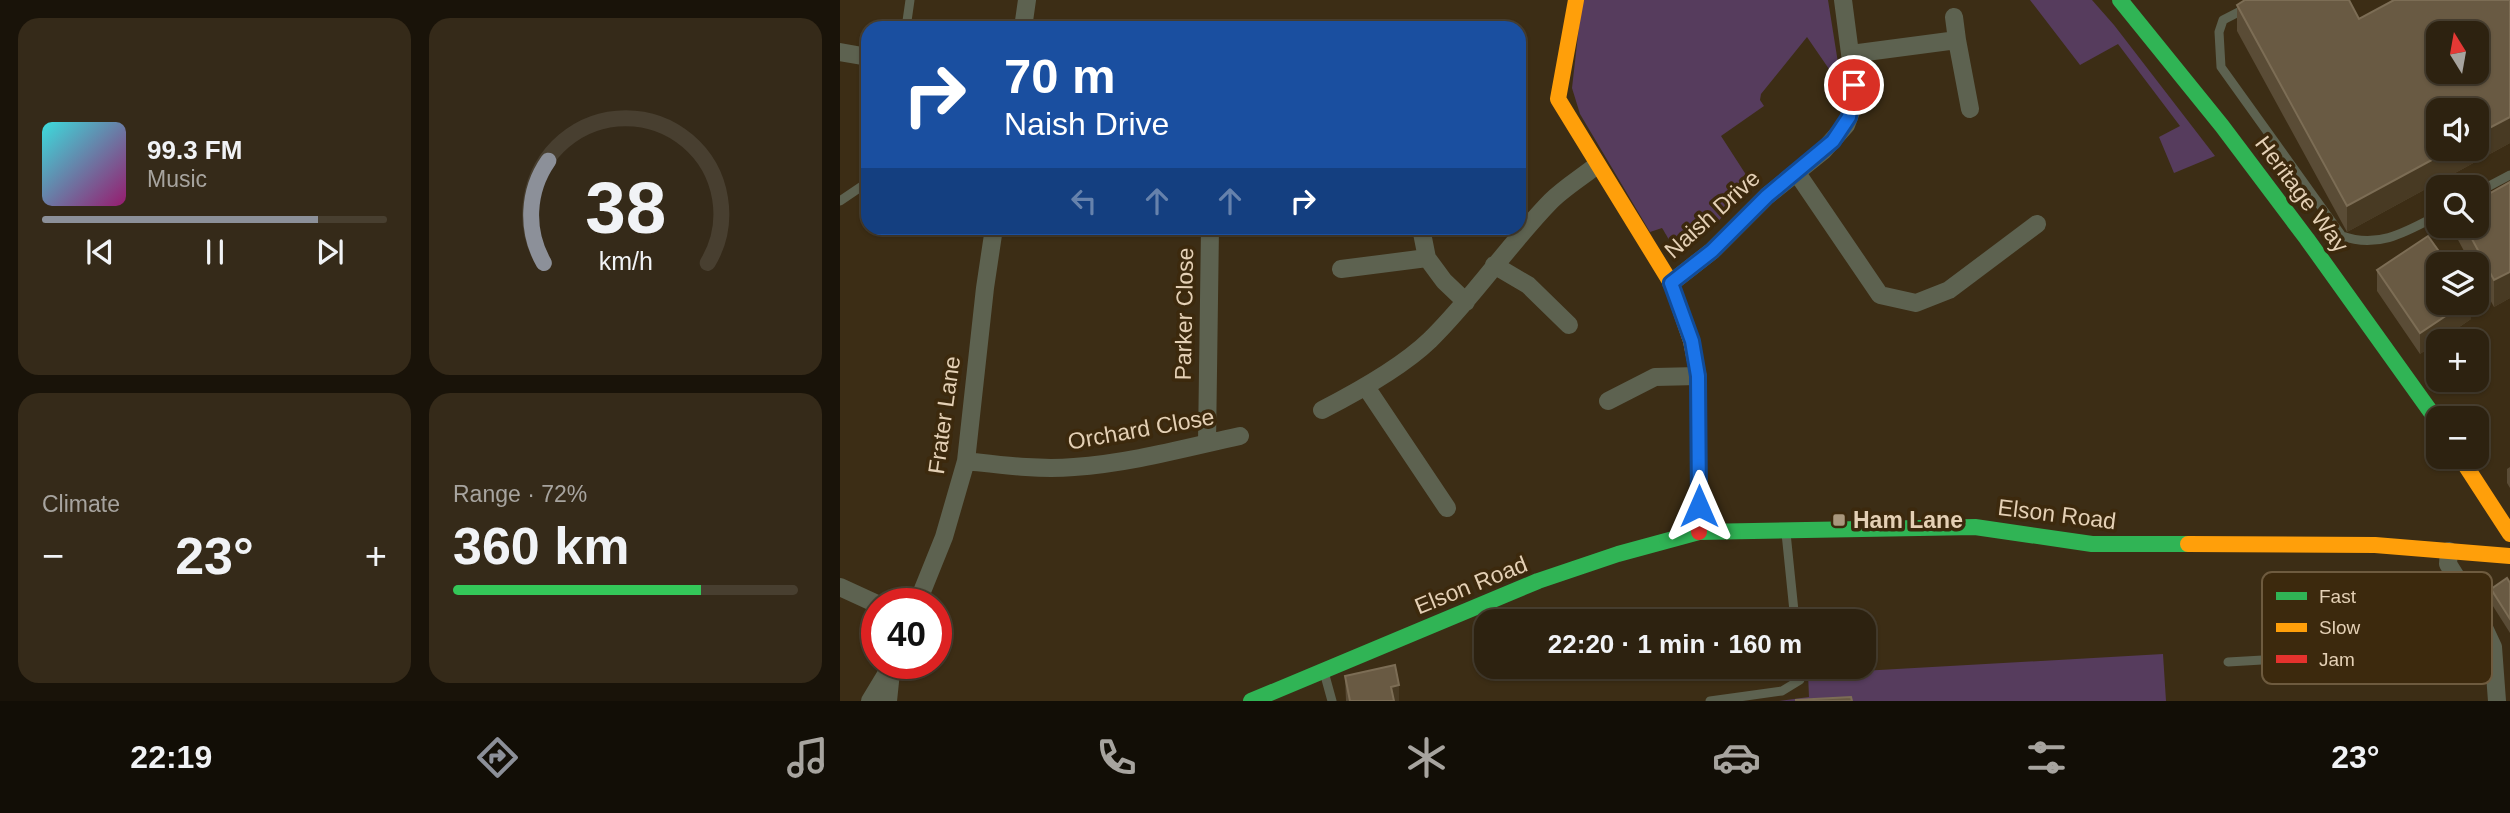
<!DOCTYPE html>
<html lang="en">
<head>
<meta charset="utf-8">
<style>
  :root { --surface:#2d2210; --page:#352a19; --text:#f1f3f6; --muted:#a7a49f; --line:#483f30; --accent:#8c9099 }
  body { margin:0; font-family:Arial,sans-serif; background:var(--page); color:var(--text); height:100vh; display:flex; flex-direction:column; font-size:26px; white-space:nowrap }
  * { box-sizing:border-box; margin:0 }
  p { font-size:23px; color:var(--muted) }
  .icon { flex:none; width:38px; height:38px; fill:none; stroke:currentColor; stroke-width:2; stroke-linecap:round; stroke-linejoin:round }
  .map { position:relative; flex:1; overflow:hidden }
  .sheet { display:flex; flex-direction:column; gap:18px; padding:18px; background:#191309; width:840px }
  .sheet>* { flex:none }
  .guide { position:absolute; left:21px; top:21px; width:665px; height:214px; border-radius:21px; box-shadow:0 2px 5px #0004,0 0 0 2px var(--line); background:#1a4fa0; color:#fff; overflow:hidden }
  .needle { width:46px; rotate:349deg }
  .tools { position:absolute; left:1586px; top:21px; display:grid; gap:14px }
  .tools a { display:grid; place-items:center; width:63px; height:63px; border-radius:14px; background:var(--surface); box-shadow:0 2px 5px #0004,0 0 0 2px var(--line); font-size:35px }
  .speed { position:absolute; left:21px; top:588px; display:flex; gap:14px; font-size:35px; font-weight:700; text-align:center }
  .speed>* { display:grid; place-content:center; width:91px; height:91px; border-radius:50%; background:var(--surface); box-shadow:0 2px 5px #0004,0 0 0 2px var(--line); line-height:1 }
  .speed .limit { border:10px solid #d22; background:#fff; color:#111 }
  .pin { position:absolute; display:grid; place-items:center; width:60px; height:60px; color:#fff; margin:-30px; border:4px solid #fff; border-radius:50%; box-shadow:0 2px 7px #0007 }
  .me { position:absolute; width:77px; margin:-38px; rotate:0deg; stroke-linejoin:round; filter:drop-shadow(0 0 5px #0008) }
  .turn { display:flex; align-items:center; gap:24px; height:147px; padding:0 28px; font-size:32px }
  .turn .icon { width:91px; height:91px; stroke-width:2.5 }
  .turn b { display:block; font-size:49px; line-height:60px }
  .lanes { display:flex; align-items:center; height:66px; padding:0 28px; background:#0003; justify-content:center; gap:35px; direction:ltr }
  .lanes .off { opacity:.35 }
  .big { font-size:52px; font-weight:800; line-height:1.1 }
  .sheet .tile { flex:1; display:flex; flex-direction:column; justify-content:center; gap:10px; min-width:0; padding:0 24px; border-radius:21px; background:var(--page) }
  .sheet .dial { align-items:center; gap:0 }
  .dial svg { height:182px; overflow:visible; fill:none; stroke:var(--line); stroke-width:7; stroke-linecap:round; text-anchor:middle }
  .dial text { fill:var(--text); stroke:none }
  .song { display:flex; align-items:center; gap:21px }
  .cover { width:84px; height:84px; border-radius:10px; background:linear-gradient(135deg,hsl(180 70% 55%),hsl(320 70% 35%)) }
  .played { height:7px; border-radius:4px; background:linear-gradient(90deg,var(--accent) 80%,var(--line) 80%) }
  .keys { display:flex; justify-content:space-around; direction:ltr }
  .heat { display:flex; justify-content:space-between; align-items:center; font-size:38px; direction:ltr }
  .charge { height:10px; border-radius:5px; background:linear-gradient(90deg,#34c759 72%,var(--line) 0) }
  .sheet .tiles { flex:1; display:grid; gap:18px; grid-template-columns:repeat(2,1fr) }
  .trip { position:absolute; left:634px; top:609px; width:402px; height:70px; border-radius:21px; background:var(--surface); box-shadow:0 2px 5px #0004,0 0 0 2px var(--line); font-weight:800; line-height:70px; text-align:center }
  .dock { display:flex; height:112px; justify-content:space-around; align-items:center; background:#120e06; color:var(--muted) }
  .dock .icon { width:49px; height:49px }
  .dock .on { color:var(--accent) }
  .dock b { font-size:32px; color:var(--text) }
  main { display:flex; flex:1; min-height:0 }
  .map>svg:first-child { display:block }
  .green { fill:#563c5d }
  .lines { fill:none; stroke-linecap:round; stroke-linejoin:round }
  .lane { stroke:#5d6250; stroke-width:9 }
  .street { stroke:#5d6250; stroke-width:18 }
  .fast { stroke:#30b455; stroke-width:16 }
  .slow { stroke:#ff9f0a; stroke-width:16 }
  .jam { stroke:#e5322d; stroke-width:16 }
  .wall { fill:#5a4c36 }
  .shaded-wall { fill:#483a23 }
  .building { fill:#695a43; stroke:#7c6d55; stroke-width:2; fill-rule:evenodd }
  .route-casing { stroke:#114b97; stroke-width:18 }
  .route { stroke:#1a73e8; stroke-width:12 }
  .poi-dot { fill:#a9977d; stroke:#3c290d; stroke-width:2.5 }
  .labels { text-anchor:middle; stroke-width:7; stroke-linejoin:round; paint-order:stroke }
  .street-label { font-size:23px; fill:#e4d0b5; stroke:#3c290d }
  .poi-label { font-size:23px; font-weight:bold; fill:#e4d0b5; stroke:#3c290d; text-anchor:start }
  .key { fill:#3c290d; stroke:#6e5b3f; stroke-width:2 }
  .key-label { font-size:19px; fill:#e4d0b5 }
</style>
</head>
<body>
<main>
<section class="sheet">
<div class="tiles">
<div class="tile">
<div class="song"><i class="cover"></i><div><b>99.3 FM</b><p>Music</p></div></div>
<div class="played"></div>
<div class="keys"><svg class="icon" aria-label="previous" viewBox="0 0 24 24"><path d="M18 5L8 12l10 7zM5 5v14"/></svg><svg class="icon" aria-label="pause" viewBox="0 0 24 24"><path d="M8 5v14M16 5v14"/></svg><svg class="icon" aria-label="next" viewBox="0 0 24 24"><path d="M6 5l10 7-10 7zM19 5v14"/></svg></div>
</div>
<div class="tile dial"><svg viewBox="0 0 100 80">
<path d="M14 69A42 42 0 1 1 86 69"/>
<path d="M14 69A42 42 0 0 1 16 24" stroke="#8c9099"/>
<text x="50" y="56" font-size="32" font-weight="700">38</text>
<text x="50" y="72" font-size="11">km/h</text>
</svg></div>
<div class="tile"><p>Climate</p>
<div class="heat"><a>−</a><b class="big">23°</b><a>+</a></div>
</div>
<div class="tile"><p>Range · 72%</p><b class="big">360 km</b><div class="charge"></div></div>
</div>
</section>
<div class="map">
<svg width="1670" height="701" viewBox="0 0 1670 701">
  <rect width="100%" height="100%" fill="#3c2d15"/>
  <!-- green -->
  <path class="green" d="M742,0H988L1002,88L967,37L921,94L920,100L924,106L881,136L912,184C900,197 854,255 835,246C830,243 826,234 822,228L810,232L740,114L732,88Z
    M1190,0H1252L1274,25L1375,156L1334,173L1319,137L1340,126L1278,44L1240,65Z
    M1323,654L1326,701H939L969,697L968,674Z"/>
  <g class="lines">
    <!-- lane -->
    <path class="lane" d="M1422,0L1383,20L1379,32L1381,67L1502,236C1538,249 1566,232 1598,215
      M66,28L70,0
      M1636,193L1670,175
      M0,201L28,182
      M946,533L955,621
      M1388,662L1653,647
      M484,672L492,701
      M870,701L942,691L960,680L959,667"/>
    <!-- street -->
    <path class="street" d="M1114,17L1117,40
      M183,28L187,0
      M0,52L28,57
      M1011,54L1117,40L1130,109
      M957,173L1040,295L1076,303L1109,290L1197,224
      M581,228L587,258L604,281L626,302
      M654,265L688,285L729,325
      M501,269L587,258
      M831,283L872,251L927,196L983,151L1006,125L1012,109L1014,84L1003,0
      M526,387L607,508
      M768,401L815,377L858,376
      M482,410C517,392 562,367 590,340C634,297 668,245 711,201C724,188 742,177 757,165
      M367,443L370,228
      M126,461C162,465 198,470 234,467C291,463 345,448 400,436
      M1609,551L1608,564L1633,604L1653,647L1657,701
      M0,587L37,604
      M77,604L104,537L126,461L145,288L154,228
      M30,701L53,663
      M48,701L51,672"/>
    <!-- fast -->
    <path class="fast" d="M1280,0L1382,126L1467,239L1598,422
      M411,701L698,581L778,554L859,532L1135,527L1252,544H1348"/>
    <!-- slow -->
    <path class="slow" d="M736,0L718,99L831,283L851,341L858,376V416
      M1620,457L1670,534
      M1348,544L1535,545L1670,556"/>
    <!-- jam -->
    <path class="jam" d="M858,416L859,532"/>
  </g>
  <!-- wall -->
  <path class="wall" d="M1670,0V143L1507,232L1397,31V5L1519,19Z
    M1670,182V298L1654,307L1636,274V264H1631L1617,238V226H1636Z
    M1537,270L1631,303V319L1580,354L1537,291Z
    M1670,467V488L1667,483V469Z
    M1670,583V633L1651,603V589Z
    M505,676L559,701H506Z"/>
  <!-- shaded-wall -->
  <path class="shaded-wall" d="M1670,117V143L1507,232V206L1612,149H1636V135Z
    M1670,272V298L1654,307V280Z
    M1625,303H1631V319L1580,354V333Z
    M559,685V701H551V687Z"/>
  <!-- building -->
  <path class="building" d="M1405,0H1509L1519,19L1554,0H1670V117L1636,135V110H1598V149H1612L1507,206L1397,5ZM1598,33H1636V72H1598Z
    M1670,182V272L1654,280L1625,226H1636V201Z
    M1588,236L1608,264H1598V303H1625L1580,333L1537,270Z
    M1667,578L1670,583V619L1651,589Z
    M555,665L559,685L551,687L554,701H510L505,676Z
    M1011,697L1012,701H956V700Z"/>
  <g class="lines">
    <defs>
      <path id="route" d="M859,506L858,376L852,341L831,283L872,251L927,196L993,141L1009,117L1014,85"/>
    </defs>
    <!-- route casing -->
    <use href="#route" class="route-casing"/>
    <!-- route -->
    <use href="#route" class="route"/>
  </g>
  <!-- markers -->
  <rect class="poi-dot" x="992" y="513" width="14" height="14" rx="3.5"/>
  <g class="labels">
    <!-- street labels -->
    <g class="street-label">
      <text transform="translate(1462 194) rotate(53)" y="8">Heritage Way</text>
      <text transform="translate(872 214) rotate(-42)" y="8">Naish Drive</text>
      <text transform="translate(344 314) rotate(-89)" y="8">Parker Close</text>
      <text transform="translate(104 415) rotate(-82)" y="8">Frater Lane</text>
      <text transform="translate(301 429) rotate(-10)" y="8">Orchard Close</text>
      <text transform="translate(1217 514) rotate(7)" y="8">Elson Road</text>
      <text transform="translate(631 585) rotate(-22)" y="8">Elson Road</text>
    </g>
    <!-- poi labels -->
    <g class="poi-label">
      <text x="1013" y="528">Ham Lane</text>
    </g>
  </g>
  <!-- legend -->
  <rect x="1422" y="572" width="230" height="112" rx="10" class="key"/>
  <rect x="1436" y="592" width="31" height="8" fill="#30b455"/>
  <rect x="1436" y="623" width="31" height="9" fill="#ff9f0a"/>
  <rect x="1436" y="655" width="31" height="8" fill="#e5322d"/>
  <g class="key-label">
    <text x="1479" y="603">Fast</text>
    <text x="1479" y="634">Slow</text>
    <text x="1479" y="666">Jam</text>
  </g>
</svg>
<div class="tools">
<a><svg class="needle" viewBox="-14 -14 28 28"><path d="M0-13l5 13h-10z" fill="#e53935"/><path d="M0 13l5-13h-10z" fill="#a7a49f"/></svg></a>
<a><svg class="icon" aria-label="sound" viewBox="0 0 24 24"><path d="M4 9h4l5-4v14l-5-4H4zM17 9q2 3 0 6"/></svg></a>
<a><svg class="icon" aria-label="search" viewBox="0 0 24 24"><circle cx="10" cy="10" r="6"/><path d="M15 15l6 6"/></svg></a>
<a><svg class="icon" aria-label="layers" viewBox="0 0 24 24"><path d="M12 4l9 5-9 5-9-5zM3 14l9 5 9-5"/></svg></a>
<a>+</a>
<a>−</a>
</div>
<div class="speed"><div class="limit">40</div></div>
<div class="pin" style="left:1014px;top:85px;background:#d93025"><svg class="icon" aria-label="arrive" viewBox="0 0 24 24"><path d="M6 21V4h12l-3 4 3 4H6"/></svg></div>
<svg class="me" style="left:859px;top:506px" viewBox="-20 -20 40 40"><path d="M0-17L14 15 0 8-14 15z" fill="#1a73e8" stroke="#fff" stroke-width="4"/></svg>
<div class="trip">22:20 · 1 min · 160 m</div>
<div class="guide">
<div class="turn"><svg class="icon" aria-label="right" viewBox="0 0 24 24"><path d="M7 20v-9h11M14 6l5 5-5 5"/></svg><div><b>70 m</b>Naish Drive</div></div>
<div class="lanes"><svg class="icon off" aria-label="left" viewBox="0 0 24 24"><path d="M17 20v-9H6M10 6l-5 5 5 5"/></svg><svg class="icon off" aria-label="ahead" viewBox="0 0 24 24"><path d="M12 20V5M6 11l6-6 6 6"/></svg><svg class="icon off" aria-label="ahead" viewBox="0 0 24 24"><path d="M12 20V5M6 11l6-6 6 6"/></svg><svg class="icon" aria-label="right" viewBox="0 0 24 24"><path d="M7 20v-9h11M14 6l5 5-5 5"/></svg></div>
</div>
</div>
</main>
<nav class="dock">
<b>22:19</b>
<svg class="icon on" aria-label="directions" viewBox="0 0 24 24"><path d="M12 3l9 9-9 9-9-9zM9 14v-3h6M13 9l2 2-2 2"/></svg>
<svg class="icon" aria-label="music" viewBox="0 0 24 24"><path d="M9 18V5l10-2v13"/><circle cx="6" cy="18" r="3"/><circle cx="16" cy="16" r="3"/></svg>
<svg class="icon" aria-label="phone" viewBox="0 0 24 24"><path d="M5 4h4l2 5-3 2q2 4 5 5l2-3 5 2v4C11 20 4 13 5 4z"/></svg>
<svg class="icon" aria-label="climate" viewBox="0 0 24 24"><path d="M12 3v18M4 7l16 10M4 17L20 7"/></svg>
<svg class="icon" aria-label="car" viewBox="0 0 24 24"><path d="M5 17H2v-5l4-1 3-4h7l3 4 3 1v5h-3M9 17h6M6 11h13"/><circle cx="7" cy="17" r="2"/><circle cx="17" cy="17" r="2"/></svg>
<svg class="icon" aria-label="filters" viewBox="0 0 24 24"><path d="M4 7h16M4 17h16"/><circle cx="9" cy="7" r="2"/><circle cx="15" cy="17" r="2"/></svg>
<b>23°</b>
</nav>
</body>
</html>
